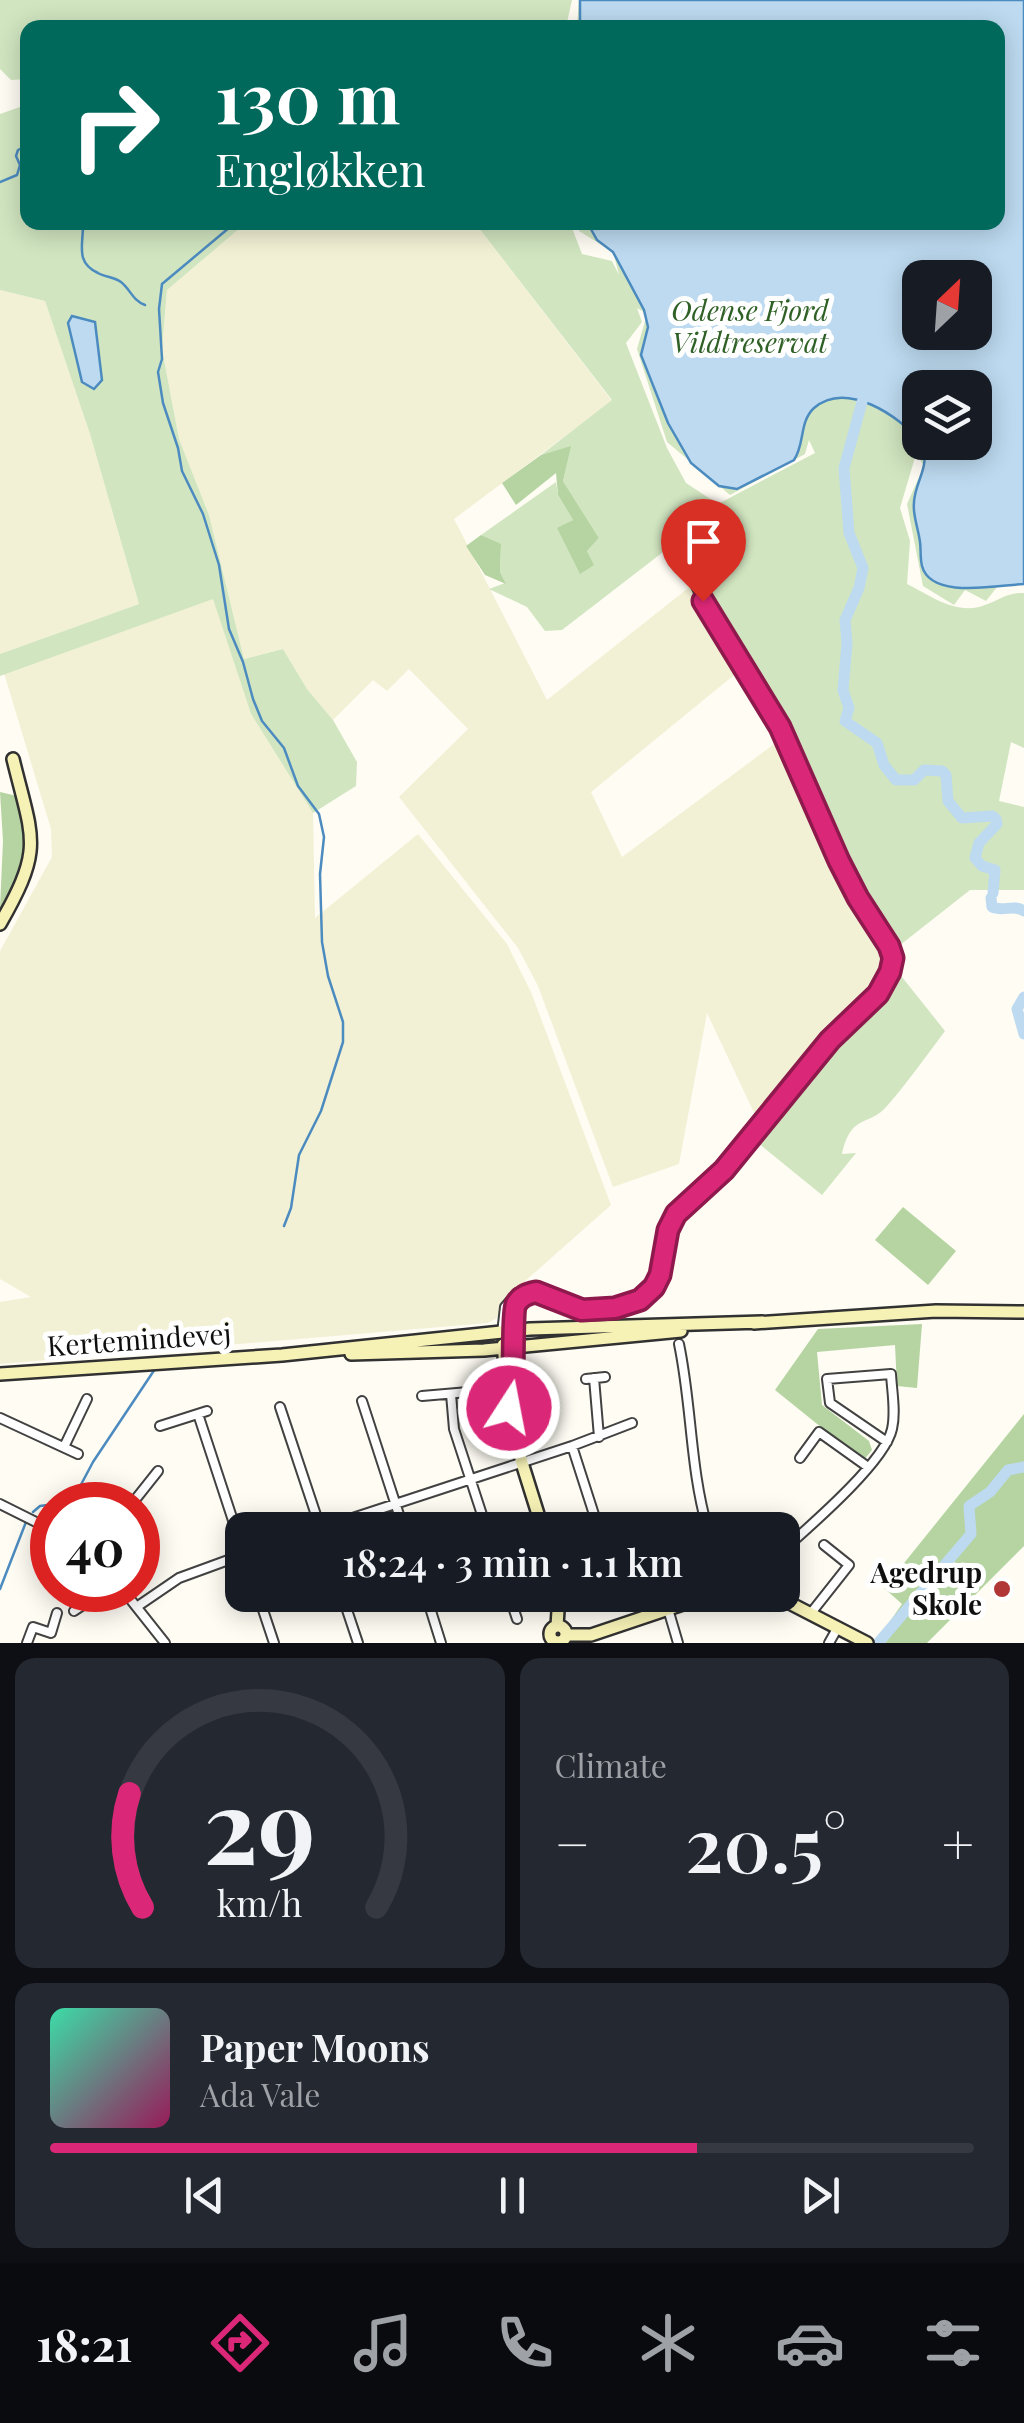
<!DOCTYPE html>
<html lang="en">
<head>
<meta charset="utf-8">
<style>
  :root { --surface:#171b24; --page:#242831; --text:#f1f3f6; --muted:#9ea1a6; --line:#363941; --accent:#db2777 }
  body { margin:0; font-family:"Playfair Display",serif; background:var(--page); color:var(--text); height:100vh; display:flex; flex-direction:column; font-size:38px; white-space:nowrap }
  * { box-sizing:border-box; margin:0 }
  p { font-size:32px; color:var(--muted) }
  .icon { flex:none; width:55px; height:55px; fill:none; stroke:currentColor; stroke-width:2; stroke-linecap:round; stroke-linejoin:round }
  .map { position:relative; height:1643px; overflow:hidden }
  .details { display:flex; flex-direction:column; gap:15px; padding:15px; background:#0d0f14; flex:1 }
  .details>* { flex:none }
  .banner { position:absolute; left:20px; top:20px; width:985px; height:210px; border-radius:20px; box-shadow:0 5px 25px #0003; background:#00695c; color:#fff; overflow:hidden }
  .needle { width:65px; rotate:25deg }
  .buttons { position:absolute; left:902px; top:260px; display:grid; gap:20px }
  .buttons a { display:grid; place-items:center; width:90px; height:90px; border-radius:20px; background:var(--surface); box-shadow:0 5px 25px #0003; font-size:50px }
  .speed { position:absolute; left:30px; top:1482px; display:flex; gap:20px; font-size:50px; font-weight:700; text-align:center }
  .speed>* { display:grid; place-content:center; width:130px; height:130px; border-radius:50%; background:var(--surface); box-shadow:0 5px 25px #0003; line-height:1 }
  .speed .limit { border:15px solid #d22; background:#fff; color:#111 }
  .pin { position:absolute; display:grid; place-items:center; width:85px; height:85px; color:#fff; margin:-102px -42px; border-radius:50% 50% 50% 0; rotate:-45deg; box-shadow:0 0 10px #0007 }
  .pin .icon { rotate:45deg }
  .me { position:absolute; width:110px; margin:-55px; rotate:11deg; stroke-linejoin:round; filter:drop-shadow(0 0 8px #0008) }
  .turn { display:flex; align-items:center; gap:35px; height:210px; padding:0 30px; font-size:45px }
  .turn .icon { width:130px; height:130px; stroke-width:2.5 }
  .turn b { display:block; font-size:70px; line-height:85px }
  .big { font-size:75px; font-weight:600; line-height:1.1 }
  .details .tile { flex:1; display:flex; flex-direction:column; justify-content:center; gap:15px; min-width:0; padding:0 35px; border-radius:20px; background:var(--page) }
  .details .dial { align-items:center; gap:0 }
  .dial svg { height:260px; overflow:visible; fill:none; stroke:var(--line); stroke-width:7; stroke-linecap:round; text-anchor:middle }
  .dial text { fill:var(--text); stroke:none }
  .song { display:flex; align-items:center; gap:30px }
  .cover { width:120px; height:120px; border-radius:15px; background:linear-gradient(135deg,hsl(160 70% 55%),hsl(330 70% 35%)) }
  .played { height:10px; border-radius:5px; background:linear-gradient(90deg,var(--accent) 70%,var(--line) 70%) }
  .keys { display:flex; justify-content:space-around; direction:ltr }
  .heat { display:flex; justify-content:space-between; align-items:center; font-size:55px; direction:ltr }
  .details .tiles { flex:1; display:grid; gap:15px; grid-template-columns:1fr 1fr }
  .tile:last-child { grid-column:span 2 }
  .trip { position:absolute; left:225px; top:1512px; width:575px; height:100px; border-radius:20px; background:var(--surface); box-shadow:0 5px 25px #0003; font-weight:600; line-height:100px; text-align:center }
  .tab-bar { display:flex; height:160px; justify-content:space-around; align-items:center; background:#090b0e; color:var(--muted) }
  .tab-bar .icon { width:70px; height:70px }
  .tab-bar .active { color:var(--accent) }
  .tab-bar b { font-size:45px; color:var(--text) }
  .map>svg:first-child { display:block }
  .farmland { fill:#f2f1d5 }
  .green { fill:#d1e5c0; fill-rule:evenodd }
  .forest { fill:#b5d4a1 }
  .water { fill:#bddaf0; stroke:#4c8bbf; stroke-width:2.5; fill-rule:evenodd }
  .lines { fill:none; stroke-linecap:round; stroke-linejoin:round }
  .stream { stroke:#4c8bbf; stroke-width:2.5 }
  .river { stroke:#bddaf0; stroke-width:11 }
  .street-casing { stroke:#424242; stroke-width:12 }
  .secondary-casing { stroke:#313131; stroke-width:16 }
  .street { stroke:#fff; stroke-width:8 }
  .secondary { stroke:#f6f2b6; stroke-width:11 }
  .route-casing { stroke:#8e194d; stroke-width:25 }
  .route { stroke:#db2777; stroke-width:18 }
  .poi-dot { fill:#b13636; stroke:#fff; stroke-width:4 }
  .labels { text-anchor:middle; stroke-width:10; stroke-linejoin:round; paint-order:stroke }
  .park-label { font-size:28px; font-style:italic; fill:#2f6126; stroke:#fff }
  .street-label { font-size:28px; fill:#0f0f0f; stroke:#fff }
  .poi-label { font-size:28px; font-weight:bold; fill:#0f0f0f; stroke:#fff; text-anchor:end }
</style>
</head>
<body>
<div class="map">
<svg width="1024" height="1643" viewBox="0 0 1024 1643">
  <rect width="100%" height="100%" fill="#fefcf3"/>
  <!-- farmland -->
  <path class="farmland" d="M246,223H475L612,401L454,519L547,700L692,585L739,671L591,792L622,857L781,739L832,859L880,943L883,956L876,979L861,1006L814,1049L758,1121L707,1013L679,1164L613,1187L538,986L518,948L399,797L468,729L409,669L387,691L373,680L333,720L307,689L283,649L244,659L209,515L179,439L162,349L167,290Z
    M0,290L45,301L90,434L139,604L0,654Z
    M213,598L251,714L313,813L315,918L418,834L507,944L531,992L611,1205L506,1298L497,1318L488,1323L0,1364V1302L31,1297L0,1279V951L52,857L51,829L4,673Z"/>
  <!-- green -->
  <path class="green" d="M0,0H572L566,27L28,28L27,79L11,80L0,69Z
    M579,0H1024L1001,582L986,601L965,590L954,605L923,586L907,504L924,466L916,454L900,508L910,541L907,584C931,596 957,616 985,605C1000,600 1008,592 1024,593V748L1011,742L999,801L1024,807V890H970L895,949L845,863L783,723H780L680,545L667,549L562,630L545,631L527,607L489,589L505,583L500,572L501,545L481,535L556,482L558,495L573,520L558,529L580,573L593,565L587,551L599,538L563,481L570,447L541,455L612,400L475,223H575L572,228L582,254L612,261L619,275L613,252L579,231L582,223L998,222V28L577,27ZM920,278H975V332H920ZM637,308L647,314L637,349L667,442L730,495L805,454L809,440L815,453L718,504L686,483L667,448L626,343L642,322ZM920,388H975V442H920Z
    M27,96L28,222L246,223L167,290L162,349L179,439L209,515L244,659L283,649L307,689L333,720L357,762L356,786L313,813L251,714L213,599L0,676V654L139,604L90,434L45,301L0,290V114L20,107Z
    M894,967L945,1031C926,1056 908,1082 887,1106C869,1127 851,1113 842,1154L856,1153L822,1195L752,1138C776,1108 799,1075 825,1048C850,1022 885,1003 894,967Z"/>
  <!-- forest -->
  <path class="forest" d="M571,446L563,481L599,538L587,551L594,565L580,574L557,528L573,520L558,495L556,473L516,505L502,483L541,455Z
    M481,535L501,544L500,572L506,584L485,575L466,546Z
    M0,792L17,796C29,847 28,862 0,908L3,841Z
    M903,1207L956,1251L928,1285L875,1240Z
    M922,1324L917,1388L897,1386L895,1345L817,1352L822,1405L869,1441L872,1450L863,1461L775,1390L818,1329Z
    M1024,1414V1546L927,1643H883L877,1640L902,1604L884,1588Z"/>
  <!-- water -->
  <path class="water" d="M580,0H1024V584C998,585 931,600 922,566C920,558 921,549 920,542C918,526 911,512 915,495C919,475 931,463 920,442H975V388H920V442C900,416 846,380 814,408C799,422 805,444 794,460L737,489L719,486L691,463L668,423L641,355L648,327L644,310L613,252L597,240L587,222H998V28L580,27ZM920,278H975V332H920Z
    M72,316L95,322L102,380L94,389L82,382L68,323Z"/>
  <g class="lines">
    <!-- stream -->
    <path class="stream" d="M0,182L17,175L20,165L16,156L18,150L28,145
      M83,222C84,243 74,262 98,273C105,277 114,277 121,282C131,290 132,300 145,305
      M236,222L162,284L159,309L162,359L158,372L163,403L178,448L182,471L203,514L219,565L229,629L243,662L253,699L262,721L284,748L298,786L319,814L324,837L320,874L322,942L328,976L343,1022V1042L321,1111L299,1155L291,1208L284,1226
      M33,1512L40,1506L62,1503L76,1494L93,1462L155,1369
      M0,1589L26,1522"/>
    <!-- river -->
    <path class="river" d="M862,402L844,468L849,533L863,568L859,588L845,620L847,643L843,690L849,708L845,721L877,743L884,765L896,780H914L924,770L942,771L946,775L948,801L962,818L992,816L996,819L997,824L979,843L975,858L982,866L995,870L993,893
      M991,898L992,907C1003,912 1014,904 1024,911
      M1024,997L1017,1009L1024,1034
      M879,1642L971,1534L969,1506L990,1492L1008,1470L1024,1467"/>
    <defs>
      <path id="street" d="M514,1332L516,1305L529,1293
        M502,1333L505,1307L517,1293L546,1294L581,1310L615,1308L640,1300L654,1287L659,1275L671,1222L676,1214L702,1194L723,1170L830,1039L878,994L890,972L893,958L889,946L857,897L839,861L781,727L716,626L678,550
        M679,1344C692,1406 690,1470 708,1530
        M594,1378L599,1437
        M586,1379L605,1377
        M451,1394L454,1429L487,1530
        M422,1396L480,1391
        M362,1401L404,1530
        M280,1407L321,1530
        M198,1414L242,1548
        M0,1418L78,1454
        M160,1426L207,1411
        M572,1446L599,1530
        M64,1447L87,1399
        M800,1458L819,1432L868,1467
        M0,1504L52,1530
        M131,1505L158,1471
        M316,1530L572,1446L632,1423
        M782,1551C809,1527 885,1462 892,1429C896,1412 892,1392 891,1374L827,1379L830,1403L887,1442
        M123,1590L165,1643
        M258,1595L274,1643
        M342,1595L358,1643
        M426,1595L441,1643
        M509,1595L517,1619
        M138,1606L179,1578L242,1555
        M668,1609L678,1643
        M74,1611L106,1590
        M811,1613L849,1565L824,1545
        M27,1643L33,1627L51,1633L57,1613
        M829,1643L838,1627"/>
      <path id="secondary" d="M0,924C44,847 33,841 13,759
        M754,1323L936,1311L1024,1312
        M503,1345L509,1408L522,1463L543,1530
        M351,1354L484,1350L681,1331
        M0,1374L282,1355L530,1329L762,1322
        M512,1392L515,1341
        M774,1595L867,1643
        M550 1634a8 8 0 1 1 16 0a8 8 0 1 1-16 0Z
        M557,1626L559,1595
        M566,1635H591L710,1595"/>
    </defs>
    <!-- street casing -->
    <use href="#street" class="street-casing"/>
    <!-- secondary casing -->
    <use href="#secondary" class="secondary-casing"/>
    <!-- street -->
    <use href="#street" class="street"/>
    <!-- secondary -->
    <use href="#secondary" class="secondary"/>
  </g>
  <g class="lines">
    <defs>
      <path id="route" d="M509,1408L512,1415C514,1396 512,1312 516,1304C521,1296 527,1294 536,1292L582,1310L615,1308L640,1300L654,1287L660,1275L668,1230L676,1214L724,1170L830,1040L878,994L890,972L893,958L889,946L858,898L839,861L780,727L703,601"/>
    </defs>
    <!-- route casing -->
    <use href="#route" class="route-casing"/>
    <!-- route -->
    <use href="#route" class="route"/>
  </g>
  <!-- markers -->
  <circle class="poi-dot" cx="1002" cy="1589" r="10"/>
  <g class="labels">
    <!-- park labels -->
    <g class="park-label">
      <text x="750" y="321">Odense Fjord<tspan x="750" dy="32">Vildtreservat</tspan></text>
    </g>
    <!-- street labels -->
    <g class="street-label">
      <text transform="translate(139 1340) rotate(-4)" y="10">Kertemindevej</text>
    </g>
    <!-- poi labels -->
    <g class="poi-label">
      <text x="982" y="1583">Agedrup<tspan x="982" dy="32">Skole</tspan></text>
    </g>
  </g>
</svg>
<div class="buttons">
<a><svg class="needle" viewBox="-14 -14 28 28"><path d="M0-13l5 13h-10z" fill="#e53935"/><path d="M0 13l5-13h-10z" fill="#9ea1a6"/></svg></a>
<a><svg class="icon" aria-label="layers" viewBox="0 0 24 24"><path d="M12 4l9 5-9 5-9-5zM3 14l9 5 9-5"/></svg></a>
</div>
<div class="speed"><div class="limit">40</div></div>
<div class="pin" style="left:703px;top:601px;background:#d93025"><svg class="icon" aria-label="arrive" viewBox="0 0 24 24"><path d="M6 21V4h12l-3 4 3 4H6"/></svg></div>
<svg class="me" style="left:509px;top:1408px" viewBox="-20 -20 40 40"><circle r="17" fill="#db2777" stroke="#fff" stroke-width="3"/><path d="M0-11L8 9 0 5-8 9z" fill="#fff"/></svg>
<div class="trip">18:24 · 3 min · 1.1 km</div>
<div class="banner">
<div class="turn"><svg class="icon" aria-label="right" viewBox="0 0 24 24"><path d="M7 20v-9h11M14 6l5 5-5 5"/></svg><div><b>130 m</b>Engløkken</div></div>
</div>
</div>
<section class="details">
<div class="tiles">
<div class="tile dial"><svg viewBox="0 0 100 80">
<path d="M14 69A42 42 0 1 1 86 69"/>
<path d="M14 69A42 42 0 0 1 10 34" stroke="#db2777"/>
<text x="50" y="56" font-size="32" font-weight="700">29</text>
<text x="50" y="72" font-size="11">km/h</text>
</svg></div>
<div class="tile"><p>Climate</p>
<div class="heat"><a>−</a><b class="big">20.5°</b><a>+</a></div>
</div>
<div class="tile">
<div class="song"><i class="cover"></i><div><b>Paper Moons</b><p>Ada Vale</p></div></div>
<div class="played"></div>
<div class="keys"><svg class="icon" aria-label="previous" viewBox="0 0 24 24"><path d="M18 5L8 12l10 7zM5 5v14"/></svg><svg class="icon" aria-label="pause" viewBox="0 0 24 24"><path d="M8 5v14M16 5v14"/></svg><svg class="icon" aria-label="next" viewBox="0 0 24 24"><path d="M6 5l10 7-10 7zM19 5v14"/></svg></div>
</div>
</div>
</section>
<nav class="tab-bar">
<b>18:21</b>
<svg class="icon active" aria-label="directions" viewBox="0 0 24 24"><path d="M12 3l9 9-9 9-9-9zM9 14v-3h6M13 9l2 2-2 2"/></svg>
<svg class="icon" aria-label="music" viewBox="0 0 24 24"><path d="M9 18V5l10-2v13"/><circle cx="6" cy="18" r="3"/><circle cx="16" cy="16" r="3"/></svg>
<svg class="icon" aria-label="phone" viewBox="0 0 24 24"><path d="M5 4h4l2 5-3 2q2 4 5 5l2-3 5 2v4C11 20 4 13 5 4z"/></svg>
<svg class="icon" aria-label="climate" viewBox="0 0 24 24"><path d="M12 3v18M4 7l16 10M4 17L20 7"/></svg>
<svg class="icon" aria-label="car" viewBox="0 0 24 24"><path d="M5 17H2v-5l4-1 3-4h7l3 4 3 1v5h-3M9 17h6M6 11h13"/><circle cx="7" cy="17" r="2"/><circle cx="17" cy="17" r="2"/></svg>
<svg class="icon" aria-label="filters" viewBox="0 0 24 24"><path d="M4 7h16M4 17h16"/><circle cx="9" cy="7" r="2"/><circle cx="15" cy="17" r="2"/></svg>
</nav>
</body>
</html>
